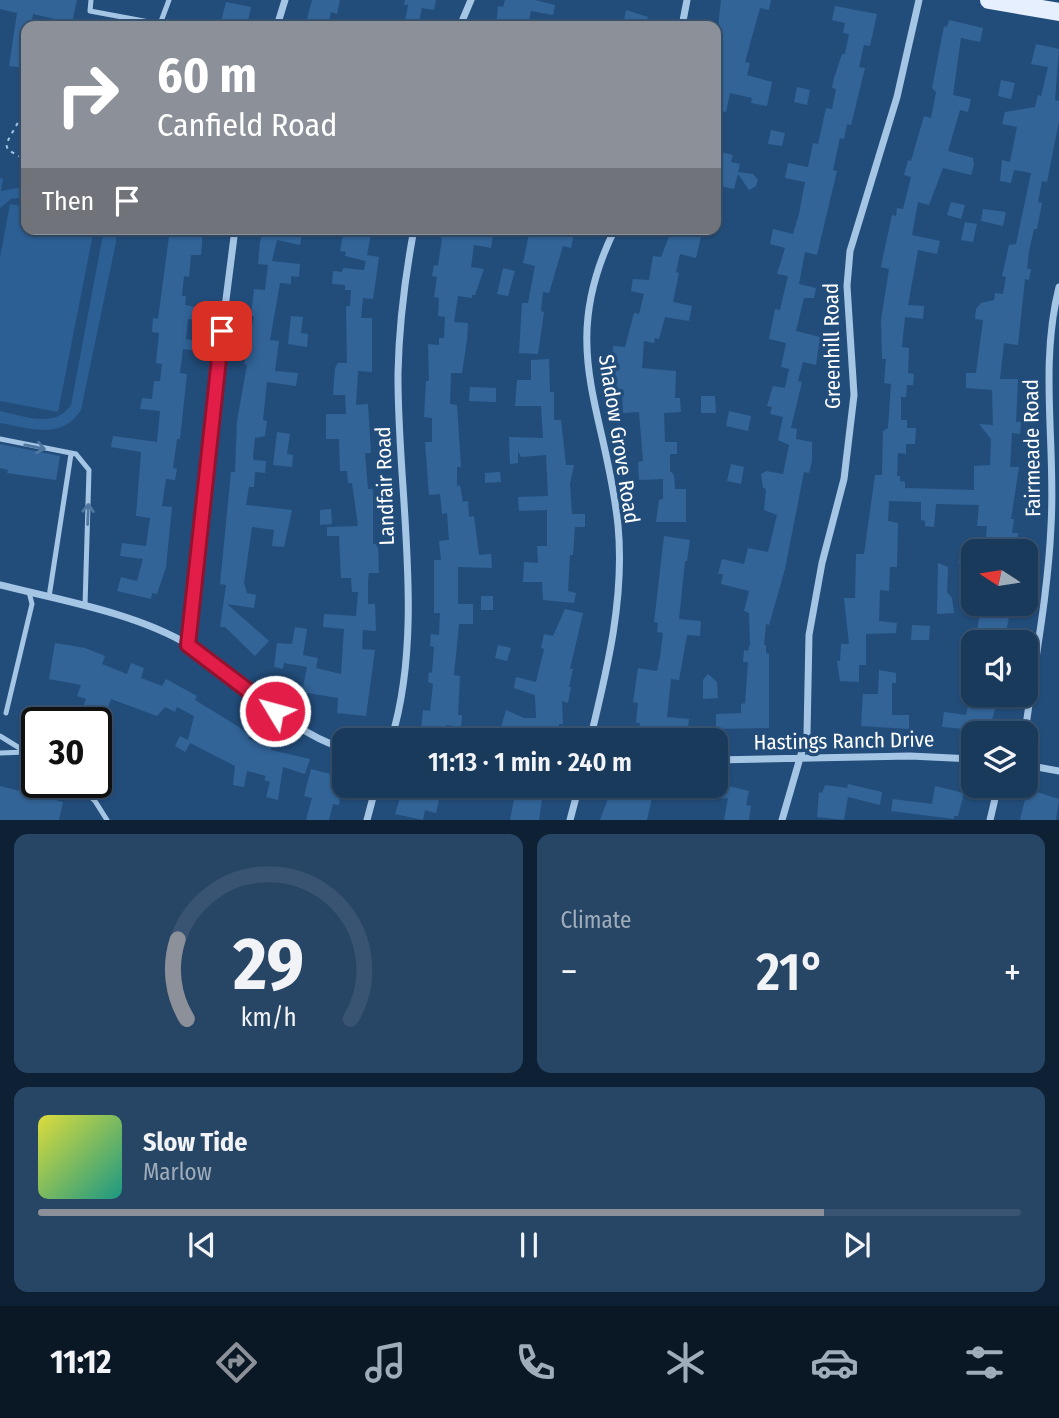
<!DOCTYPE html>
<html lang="en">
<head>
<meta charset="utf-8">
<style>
  :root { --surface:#1a3a5c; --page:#274565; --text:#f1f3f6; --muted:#9fadbb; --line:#385472; --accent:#8c9099 }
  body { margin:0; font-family:"Fira Sans Condensed",sans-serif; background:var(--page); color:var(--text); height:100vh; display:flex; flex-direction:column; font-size:26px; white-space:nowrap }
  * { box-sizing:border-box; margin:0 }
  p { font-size:23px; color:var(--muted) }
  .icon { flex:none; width:38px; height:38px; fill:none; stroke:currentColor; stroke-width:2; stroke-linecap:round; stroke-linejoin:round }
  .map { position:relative; height:820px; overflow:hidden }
  .panel { display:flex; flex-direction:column; gap:14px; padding:14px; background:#0e2033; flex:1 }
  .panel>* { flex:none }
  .banner { position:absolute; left:21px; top:21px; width:700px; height:214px; border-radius:14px; box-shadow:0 2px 5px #0004,0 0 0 2px var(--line); background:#8c9099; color:#fff; overflow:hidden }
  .needle { width:46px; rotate:282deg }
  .controls { position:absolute; left:961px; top:539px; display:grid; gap:14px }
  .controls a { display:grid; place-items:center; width:77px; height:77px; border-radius:14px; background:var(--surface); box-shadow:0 2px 5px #0004,0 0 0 2px var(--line); font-size:35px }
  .speed { position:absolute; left:21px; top:707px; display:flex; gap:14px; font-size:35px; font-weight:700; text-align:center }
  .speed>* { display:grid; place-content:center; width:91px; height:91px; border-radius:50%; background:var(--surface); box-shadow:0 2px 5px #0004,0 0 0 2px var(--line); line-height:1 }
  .speed .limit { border:4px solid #111; border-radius:10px; background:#fff; color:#111 }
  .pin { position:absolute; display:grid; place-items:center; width:60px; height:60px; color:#fff; margin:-30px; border-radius:14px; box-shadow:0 4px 10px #0006 }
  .me { position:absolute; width:77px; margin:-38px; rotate:307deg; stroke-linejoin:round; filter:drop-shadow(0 0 5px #0008) }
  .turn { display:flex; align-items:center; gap:24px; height:147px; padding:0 21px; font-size:32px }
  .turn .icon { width:91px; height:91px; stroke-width:2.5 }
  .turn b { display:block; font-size:49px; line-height:60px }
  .then { display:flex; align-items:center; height:66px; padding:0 21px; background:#0003; gap:14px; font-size:26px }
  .big { font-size:52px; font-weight:600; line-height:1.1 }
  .panel .widget { flex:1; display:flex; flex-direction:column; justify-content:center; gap:10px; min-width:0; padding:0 24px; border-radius:14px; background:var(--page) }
  .panel .dial { align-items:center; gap:0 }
  .dial svg { height:182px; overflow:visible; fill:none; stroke:var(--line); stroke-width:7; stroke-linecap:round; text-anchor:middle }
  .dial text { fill:var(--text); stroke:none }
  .song { display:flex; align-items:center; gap:21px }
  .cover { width:84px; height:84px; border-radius:10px; background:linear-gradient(135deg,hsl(60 70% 55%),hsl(170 70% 35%)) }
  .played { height:7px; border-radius:4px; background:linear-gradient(90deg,var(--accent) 80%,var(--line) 80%) }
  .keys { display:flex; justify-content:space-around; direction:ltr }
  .heat { display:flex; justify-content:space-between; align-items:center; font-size:38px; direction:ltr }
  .panel .tiles { flex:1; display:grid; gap:14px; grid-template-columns:1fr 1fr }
  .widget:last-child { grid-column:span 2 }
  .trip { position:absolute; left:332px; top:728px; width:396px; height:70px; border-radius:14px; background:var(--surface); box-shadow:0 2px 5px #0004,0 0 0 2px var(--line); font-weight:600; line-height:70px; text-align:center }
  .tabs { display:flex; height:112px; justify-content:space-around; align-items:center; background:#0a1725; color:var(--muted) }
  .tabs .icon { width:49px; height:49px }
  .tabs .selected { color:var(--accent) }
  .tabs b { font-size:32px; color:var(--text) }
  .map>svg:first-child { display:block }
  .green { fill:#2c5f93 }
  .building { fill:#326498 }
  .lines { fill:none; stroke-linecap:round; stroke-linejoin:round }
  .path { stroke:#a5c5e5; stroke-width:2; stroke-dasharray:3.5 5; stroke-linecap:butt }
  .service { stroke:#a5c5e5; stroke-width:5 }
  .minor { stroke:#a5c5e5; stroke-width:7 }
  .primary { stroke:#e5effd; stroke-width:18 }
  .oneway { stroke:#5077a0 }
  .route-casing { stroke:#92132f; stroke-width:18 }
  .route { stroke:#e11d48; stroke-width:12 }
  .labels { text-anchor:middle; stroke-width:7; stroke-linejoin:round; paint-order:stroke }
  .street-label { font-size:21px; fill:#fff; stroke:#224d7b }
</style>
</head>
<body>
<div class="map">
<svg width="1059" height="820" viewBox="0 0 1059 820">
  <rect width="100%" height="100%" fill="#224d7b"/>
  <!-- green -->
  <path class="green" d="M0,178L3,179L1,191L26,186V197L11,199L0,208Z
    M10,204L26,207V229H94L58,412L0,401V258Z
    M104,229H116V242L81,410C61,441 30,428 0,423V411C24,416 55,429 71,405Z"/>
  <!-- building -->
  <path class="building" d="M0,0H77L72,23L33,14L31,26H26L25,68L9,66L17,13L0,9Z
    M312,0H340L337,14L331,12L328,26L306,23Z
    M405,0H436L434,10L422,8L418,26H404L408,5H404Z
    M505,0H535L555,5L553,15L531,11L528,26H496L498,6L503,7Z
    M721,0H771L769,10L760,8L745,62L750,63L747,75L772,82L767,106L751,103L752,98L730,93L726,112L716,110V46Z
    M226,2L251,7L247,26H220Z
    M835,6L877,14L870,46L864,45L859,67L865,68L851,125L847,124L844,139L840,138L833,170L837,171L817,255L805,252L799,284L816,288L814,298H804L796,331L820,337L816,365L803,362L798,381L802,382L791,428L797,429L796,439L812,442V461L809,473L804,472L785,569L769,625L766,624L764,645H766V653L769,654V728L716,729V714L741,713V704L745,703L748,662H743L744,650L748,651L750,644L749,613L744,611L749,591L721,584L723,574H718L722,559L744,564L748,548L768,552L777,515L764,510L766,489L763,488L761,474L766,471L783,474L789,445L778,440L783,417L770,414L772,407L767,406L773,386L785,388L789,369L781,367L786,343L769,339L775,309L780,310L788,276L777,274L785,248L770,244L773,229L793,234L799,214L805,182L785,178L788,163L808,167L813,143L818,144L826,108L832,109L836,89L832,88L834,78L842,54H845L849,34L843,33L845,23L832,20Z
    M626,10L648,17L646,26H623Z
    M949,20L983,28L980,42L961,38L953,95L971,99L968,112L960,110L948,151L973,158L974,165L971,175L943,168L929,205L918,202L912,235L940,241L937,254L918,250L908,305L924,306L923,319L905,317L902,347L909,348L908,373L914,374L913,385H907L906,397H901V420H907V428H916L915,444H906V454L898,453L897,476H900V481L905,482V488L974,490V466L990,465L991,439L979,424L993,425L992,390L966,388V373H976L983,320L975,319L976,309L981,303L994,300L995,293L1003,294L1006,277L1002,276L1009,245L1016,244L1031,173L1014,170L1011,183L1000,181L1002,160L1010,162L1017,127L1002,124L1005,112L1035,107L1038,95L1041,96L1048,67L1031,64L1036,44L1059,49L1055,100L1059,101V121L1047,182L1042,181L1038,202L1042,203L1037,229H1034L1029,251L1027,269H1031L1029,280L1025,279L1018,345L1004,343L1000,379H1018L1016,422H1021L1020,434L1012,433L1010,467H1019L1011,519H1014L1012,533H1018L1017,551L985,549L987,526H977L979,505L936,504L934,527L925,526V521L921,520V502L889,501L888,521L898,523L897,567H890L889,591L880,590L879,621L897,623L896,633L866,634V665H859V682L840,681L837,661H840L841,644H849L844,598H855L856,554H864L875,475H882L883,431L888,428L891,384L884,383L886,359H882L881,320L889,269L881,267L884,252L892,215L896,216L897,208L903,209L911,177L904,175L908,160L911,161L924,116L931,118L936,92L932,88L944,26L947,27Z
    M1001,80L1015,83L1011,99L998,96Z
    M797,87L810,90L807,105L794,102Z
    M771,130L785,133L782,146L768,144Z
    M716,151L733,155L731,162L740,164L738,172L753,174L758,180L756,186L749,190L738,174L734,189L716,185Z
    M951,202L965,205L961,219L947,215Z
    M983,209L1006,212L1003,226L981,221Z
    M965,222L977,224L973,242L961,240Z
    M170,229H203L201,255H191L189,277L184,276L182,296H186L185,305L195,307L194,320L188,319L186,339L193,340L192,350L183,349L180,373L187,374L180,439H177L173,468L177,469L175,480L166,479L162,506L172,507L166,567L157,594L152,593L151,599L117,591L121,577L137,581L143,559L120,556L122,543L146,546L150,518L136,516L141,452L111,447L113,436L157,442L160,411L140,409L142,398L152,399L154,381H160L162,364L156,363L159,333L152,332L153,318L158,319Z
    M275,229H303L300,245L277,240L272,261L300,264L299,277L291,276V284L280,283L270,340L279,341L275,371L298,373L296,386L267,382L263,420L267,421L265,436L255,438L253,457L254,460L266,461L265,473L255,472L254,487H249L246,505L292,510L284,547L272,546L274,530L252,527L244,583L247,593L256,595L254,608L227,604L269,641L255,656L225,627H220L226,585L220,584L231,472H235L237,421L247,365L244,364L254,316H251L254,289L265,290L268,265L258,264L260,242L263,231L274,234Z
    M344,229H372L367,255L379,257L373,299L363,298L361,318H372V372L358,371L356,405L368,404L371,453H365L368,489H373V544H378L379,573H369L368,580V604H375L376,631L363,630L362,649L375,650L366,716L337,713L338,698L302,692L307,667L284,663L283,669L274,667L277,643L292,644L295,627L307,629L303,655L318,658L316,668L341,674L344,629L323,627L324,614L356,616L358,592H352L351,578H341L339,536H327V527L358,526L352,483H348L347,471H340L339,439H326V414H346L345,395H333L335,368L338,363H347L346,306H350L351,290H345V285L332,284L333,271L342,272L343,268L364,270L366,261L345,256L346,252L340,251Z
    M423,229H469L493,234L491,248L474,245L471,267L484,269L475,295H472V298L458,296L454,322L468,323L467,340L462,373H451L450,404L457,405L461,467H457V486L460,485L463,502L468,501L469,517L474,516L479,555L491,554L492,568L458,567V604H473V624H459L454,675L460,676L458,715H462L461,727L446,725L444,740L420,739L423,710L430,711L433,684L428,682L429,672L432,673L434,647L430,646L431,634L439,635L440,613H434V560H441L439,541L449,540L447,513L442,514L440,494L429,495L425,442H432V418L424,417L426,381H429L428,344L439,345V338H444L445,317L438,316L439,298L434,297L437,277L432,276L434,265L438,266L442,238L423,233Z
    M530,229L556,233V229H575L571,248L563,246L549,293L543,292L541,311L544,312L538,354L519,353L522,303H528L535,266L523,263Z
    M672,229H703L696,258L680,254L676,272L679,273L673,302L692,306L689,321L665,317L659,339L655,338L654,343L644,341L642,368L676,371L675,398H680L681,412L664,413L665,442H677V454H670V471L674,475L675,489H686V522H656L659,500L663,499V479L639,480L638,462L643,461L639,412L623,413L622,391L614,390L616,365H612L613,346L625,347L634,313L639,314L644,294L631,291L633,279L649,280L653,256L661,257Z
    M503,268L515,271L508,296L497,294Z
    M291,316L303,317L301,333L308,334L307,347L288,344Z
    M549,359L550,392H554V420H561L566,465H574L570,484L572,514H585V527H575L573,555H570L568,591L576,593L574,603L543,600L542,582H523L524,562L538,563L537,546H547V510L519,511L518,497L548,496L546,455L521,457L518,451V463L510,464L509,437L543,438L541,406H515L517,380H531V360Z
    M470,387L496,388V402L469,401Z
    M701,396H715L716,413H701Z
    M729,411L751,416L748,431L726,426Z
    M277,432L290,434L287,454L293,455L292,467L273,465Z
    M0,444L60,456L56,480L7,473L8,470L0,468Z
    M731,464L744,467L741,484L727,481Z
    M500,472L501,482L485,483V473Z
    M331,509L332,524L320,525V510Z
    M664,536L690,540L687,561H685L679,619L701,621L700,636L687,635L679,680L671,679L667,717L689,719L687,735L639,731L640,723H636L638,703L633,702L638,668L657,671L660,657L663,633L657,632L658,623L654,622Z
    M960,550H971V565L958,564Z
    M938,563L948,567L947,592L952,598L954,613L937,614Z
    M481,596H493V610H481Z
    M981,604L1011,606L1004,642L993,641L994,634L977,632Z
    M565,609L583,613L570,669H573L569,687H571L568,703L562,701L563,724H559V738L517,739V735L499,734L506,710L524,718H536L535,695L514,688L516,677L536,682L544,649L541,648L544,634L553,636Z
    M912,625L930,626L929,640H911Z
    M55,643L85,648L105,656L102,664L127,674L131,663L144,668L141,678L162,686L166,679L197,696L195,700L239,727L250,736L248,739L272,746L271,750L310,759L305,774L283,767L278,800L266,797L270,782L264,780L266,776L247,771L244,787L233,785L235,766L190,743L185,752L175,746L180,736L188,740L194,716L177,707L175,712L165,707L157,716L111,699L104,718L82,710L86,699L77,696L81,685L49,679Z
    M498,645L511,648L507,661L495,658Z
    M879,670L896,673V683H892V715H909V729L861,726L863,694H878Z
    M708,674L717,682L718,698L703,699V680Z
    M970,695H999L989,731L942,727L944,712L966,715Z
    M47,707L62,713L59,723H42Z
    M311,769L342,777L339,805L333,804L329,820H306L312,798L304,796Z
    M848,784L882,792L880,805L848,797L844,820L817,817L819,792L822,793L825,785L847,788Z
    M724,785L749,791L746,805L751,806L749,820H724L728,798L713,799L712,786Z
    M0,786L63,802L59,820H0Z
    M935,786L964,793L958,816H954V819L891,811L893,799L932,804Z
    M612,788L652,798L647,820H600Z
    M402,791L439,800L436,813L425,810L423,820L395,814Z
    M1037,792L1059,799L1056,820H1020L1025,799L1029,800L1031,793Z
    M515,794L542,799L539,820H510Z"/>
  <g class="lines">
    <!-- path -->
    <path class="path" d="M71,26L72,25
      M26,108L6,144L8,150L26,160"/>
    <!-- service -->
    <path class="service" d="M91,0L90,11L160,24L169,0
      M0,439L76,454L89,470L85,606
      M49,597L71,454
      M6,713L32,604L29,592
      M0,736L26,752L37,754
      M0,753L26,752L37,758
      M74,782L95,801L107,820"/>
    <!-- minor -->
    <path class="minor" d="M277,26L285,0
      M460,26L471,0
      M682,26L687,0
      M0,585C60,600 136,613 189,645C241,677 284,730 345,749
      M188,645L209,433L235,229
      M1025,733C1034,665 1048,595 1051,526C1056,446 1039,366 1059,287
      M391,740C426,628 397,489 398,373C399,324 405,277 414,229
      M590,740C607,670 625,598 618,525C606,409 556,347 615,229
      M716,760L910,756L973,759
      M1026,765L1059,771
      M367,820L376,786
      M570,820L579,786
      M782,820L807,734L809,635L822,563L844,479L854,395L847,286L850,251L897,97L919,0
      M990,820L998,786"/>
    <!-- primary -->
    <path class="primary" d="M989,0L1059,12"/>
  </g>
  <!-- one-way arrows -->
  <defs><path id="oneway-shaft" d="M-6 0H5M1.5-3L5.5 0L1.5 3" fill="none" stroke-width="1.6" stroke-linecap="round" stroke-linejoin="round" transform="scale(1.75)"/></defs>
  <g class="oneway">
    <use href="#oneway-shaft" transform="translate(35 447) rotate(11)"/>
    <use href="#oneway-shaft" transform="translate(88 514) rotate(-88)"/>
  </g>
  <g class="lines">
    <defs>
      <path id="route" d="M222,331L188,645L275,711"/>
    </defs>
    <!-- route casing -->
    <use href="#route" class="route-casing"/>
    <!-- route -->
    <use href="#route" class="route"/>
  </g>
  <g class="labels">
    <!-- street labels -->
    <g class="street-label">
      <text transform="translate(832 346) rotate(-91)" y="7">Greenhill Road</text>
      <text transform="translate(619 439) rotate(81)" y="7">Shadow Grove Road</text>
      <text transform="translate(1032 448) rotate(-91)" y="7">Fairmeade Road</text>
      <text transform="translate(385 486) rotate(-92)" y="7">Landfair Road</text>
      <text transform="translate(844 741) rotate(-1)" y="7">Hastings Ranch Drive</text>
    </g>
  </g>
</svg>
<div class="controls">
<a><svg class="needle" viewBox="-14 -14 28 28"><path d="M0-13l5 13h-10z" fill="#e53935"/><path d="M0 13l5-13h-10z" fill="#9fadbb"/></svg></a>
<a><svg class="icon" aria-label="sound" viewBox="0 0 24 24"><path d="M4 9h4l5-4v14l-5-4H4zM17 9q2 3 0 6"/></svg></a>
<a><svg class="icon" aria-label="layers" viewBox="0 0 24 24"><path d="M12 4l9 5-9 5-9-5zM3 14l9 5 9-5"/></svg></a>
</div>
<div class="speed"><div class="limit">30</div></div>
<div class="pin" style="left:222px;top:331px;background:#d93025"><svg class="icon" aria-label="arrive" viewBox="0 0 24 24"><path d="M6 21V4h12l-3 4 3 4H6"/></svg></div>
<svg class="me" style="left:275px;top:711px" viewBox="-20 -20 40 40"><circle r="17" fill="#e11d48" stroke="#fff" stroke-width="3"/><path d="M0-11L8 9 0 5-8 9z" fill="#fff"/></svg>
<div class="trip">11:13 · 1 min · 240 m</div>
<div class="banner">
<div class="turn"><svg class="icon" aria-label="right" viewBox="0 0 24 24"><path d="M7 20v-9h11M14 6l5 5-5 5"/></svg><div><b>60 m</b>Canfield Road</div></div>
<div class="then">Then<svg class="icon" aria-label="arrive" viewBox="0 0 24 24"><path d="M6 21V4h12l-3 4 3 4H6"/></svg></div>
</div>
</div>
<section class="panel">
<div class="tiles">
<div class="widget dial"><svg viewBox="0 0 100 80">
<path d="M14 69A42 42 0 1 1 86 69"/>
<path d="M14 69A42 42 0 0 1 10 34" stroke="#8c9099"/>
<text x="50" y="56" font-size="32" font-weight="700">29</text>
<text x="50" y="72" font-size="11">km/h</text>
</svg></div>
<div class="widget"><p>Climate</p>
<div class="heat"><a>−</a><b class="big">21°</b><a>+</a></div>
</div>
<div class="widget">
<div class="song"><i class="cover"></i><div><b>Slow Tide</b><p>Marlow</p></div></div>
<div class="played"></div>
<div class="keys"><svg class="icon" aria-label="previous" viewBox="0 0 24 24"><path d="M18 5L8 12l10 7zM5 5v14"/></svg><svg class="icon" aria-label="pause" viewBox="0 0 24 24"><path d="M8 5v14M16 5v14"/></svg><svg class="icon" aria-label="next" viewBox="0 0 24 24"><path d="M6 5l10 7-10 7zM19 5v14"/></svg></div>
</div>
</div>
</section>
<nav class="tabs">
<b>11:12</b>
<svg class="icon selected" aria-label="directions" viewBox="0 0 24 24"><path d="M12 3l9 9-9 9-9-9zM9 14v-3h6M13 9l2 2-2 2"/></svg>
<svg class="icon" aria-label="music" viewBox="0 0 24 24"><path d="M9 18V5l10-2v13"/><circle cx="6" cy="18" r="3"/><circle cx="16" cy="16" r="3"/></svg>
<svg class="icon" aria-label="phone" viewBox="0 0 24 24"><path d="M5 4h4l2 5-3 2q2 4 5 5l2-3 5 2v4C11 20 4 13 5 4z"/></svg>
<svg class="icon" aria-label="climate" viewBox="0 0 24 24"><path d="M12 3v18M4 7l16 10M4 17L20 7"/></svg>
<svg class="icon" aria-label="car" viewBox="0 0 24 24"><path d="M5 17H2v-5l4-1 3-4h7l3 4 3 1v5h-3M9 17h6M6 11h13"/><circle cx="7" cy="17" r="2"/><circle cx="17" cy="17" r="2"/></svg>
<svg class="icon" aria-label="filters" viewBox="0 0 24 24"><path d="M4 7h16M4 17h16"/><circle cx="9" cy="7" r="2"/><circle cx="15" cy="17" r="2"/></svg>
</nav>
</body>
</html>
